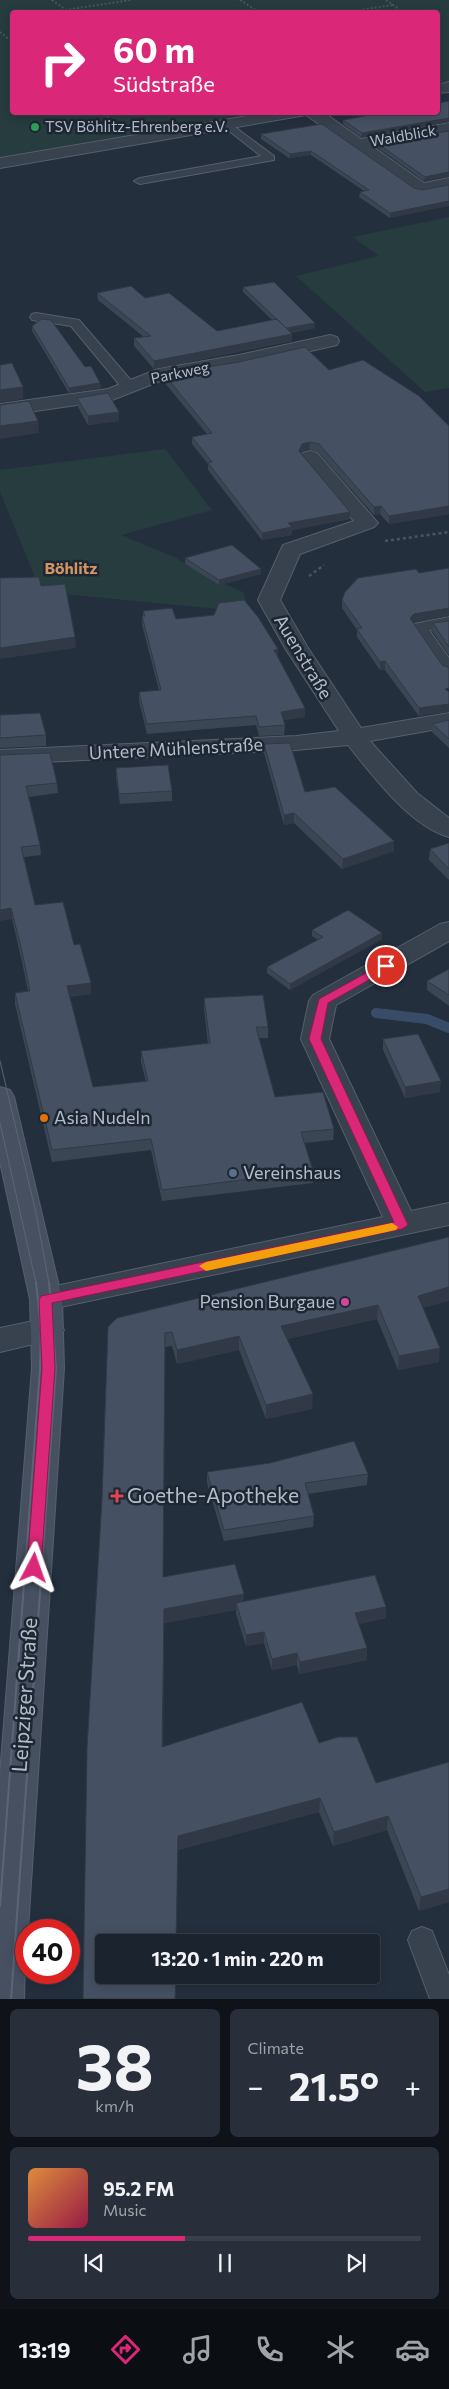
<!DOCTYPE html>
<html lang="en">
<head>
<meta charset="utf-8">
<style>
  :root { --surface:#1b232e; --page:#282f3a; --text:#f1f3f6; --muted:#a0a4aa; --line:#39404a; --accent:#db2777 }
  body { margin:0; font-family:Commissioner,sans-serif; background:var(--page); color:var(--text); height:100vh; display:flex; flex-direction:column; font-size:19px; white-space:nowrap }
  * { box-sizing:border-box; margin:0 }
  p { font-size:16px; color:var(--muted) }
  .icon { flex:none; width:28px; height:28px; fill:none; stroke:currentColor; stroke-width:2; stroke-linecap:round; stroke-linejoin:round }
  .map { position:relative; height:1999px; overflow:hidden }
  .sheet { display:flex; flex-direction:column; gap:10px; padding:10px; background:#0f1319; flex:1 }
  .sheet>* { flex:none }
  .guide { position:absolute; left:10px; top:10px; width:430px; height:105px; border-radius:5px; box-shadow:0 2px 12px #0003,0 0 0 1px var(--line); background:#db2777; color:#fff; overflow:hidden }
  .speed { position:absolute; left:15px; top:1919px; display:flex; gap:10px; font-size:25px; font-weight:700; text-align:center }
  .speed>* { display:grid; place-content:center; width:65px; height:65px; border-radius:50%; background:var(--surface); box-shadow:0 2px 12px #0003,0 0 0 1px var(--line); line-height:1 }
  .speed .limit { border:8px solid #d22; background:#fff; color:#111 }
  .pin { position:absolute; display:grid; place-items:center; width:42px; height:42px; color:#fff; margin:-21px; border:2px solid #fff; border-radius:50%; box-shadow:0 1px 5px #0007 }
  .me { position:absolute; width:55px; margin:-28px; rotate:4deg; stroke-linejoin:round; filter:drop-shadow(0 0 4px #0008) }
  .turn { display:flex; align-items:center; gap:18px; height:105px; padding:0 20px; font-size:22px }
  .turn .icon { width:65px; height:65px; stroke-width:2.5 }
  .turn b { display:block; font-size:35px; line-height:42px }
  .big { font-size:38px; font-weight:700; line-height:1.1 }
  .sheet .widget { flex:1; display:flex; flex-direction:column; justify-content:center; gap:8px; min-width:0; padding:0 18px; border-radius:8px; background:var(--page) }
  .sheet .dial { align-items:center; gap:0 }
  .dial b { font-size:65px; line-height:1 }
  .song { display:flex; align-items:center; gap:15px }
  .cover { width:60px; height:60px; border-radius:8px; background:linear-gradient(135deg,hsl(30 70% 55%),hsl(340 70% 35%)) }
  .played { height:5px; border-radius:2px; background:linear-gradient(90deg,var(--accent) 40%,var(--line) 40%) }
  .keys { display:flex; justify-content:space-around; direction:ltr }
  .heat { display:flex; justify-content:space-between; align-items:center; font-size:28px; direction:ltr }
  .sheet .tiles { flex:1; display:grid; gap:10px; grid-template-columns:1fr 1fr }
  .widget:last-child { grid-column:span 2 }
  .trip { position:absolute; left:95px; top:1934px; width:285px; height:50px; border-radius:5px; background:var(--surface); box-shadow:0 2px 12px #0003,0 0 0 1px var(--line); font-weight:700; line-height:50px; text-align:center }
  .menu { display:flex; height:80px; justify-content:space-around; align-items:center; background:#0b0e12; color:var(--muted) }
  .menu .icon { width:35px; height:35px }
  .menu .on { color:var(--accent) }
  .menu b { font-size:22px; color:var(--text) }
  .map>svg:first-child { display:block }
  .green { fill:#263c3f }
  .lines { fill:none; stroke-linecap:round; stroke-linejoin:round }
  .stream { stroke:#394c67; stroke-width:10 }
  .lane-casing { stroke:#565f6c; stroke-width:2 }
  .street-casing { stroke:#565f6c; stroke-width:2 }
  .secondary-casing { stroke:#565f6c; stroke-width:2 }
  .path-far1 { stroke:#44595c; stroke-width:2; stroke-dasharray:2 2; stroke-linecap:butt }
  .path { stroke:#44595c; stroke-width:2.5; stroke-dasharray:3 3; stroke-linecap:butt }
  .lane { fill:#38414e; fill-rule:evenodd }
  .street { fill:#38414e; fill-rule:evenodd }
  .secondary { fill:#465061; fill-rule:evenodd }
  .tram-far1 { stroke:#5a6575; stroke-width:1 }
  .tram { stroke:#5a6575; stroke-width:2 }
  .wall { fill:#3b4654 }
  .shaded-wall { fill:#303945 }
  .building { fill:#455162; stroke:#303945 }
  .route { fill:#db2777; stroke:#8e194d }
  .slow { fill:#f59e0b }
  .leisure-dot { fill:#2e9e5b; stroke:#1d2633; stroke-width:2 }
  .food-dot { fill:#e8710a; stroke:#1d2633; stroke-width:2 }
  .service-dot { fill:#5c6f8a; stroke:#1d2633; stroke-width:2 }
  .hotel-dot { fill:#d1479c; stroke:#1d2633; stroke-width:2 }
  .health-dot { fill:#e0444e; stroke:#1d2633; stroke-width:2 }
  .labels { text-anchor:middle; stroke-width:5; stroke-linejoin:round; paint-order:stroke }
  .far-poi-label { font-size:15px; fill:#b4bcc9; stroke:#1d2633; text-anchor:start }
  .far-street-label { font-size:15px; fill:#b4bcc9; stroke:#1d2633 }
  .far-neighbourhood-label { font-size:16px; font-weight:bold; fill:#d59563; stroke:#1d2633 }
  .street-label { font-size:18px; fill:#b4bcc9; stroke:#1d2633 }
  .poi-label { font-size:18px; fill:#b4bcc9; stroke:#1d2633; text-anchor:start }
  .near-poi-label { font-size:21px; fill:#b4bcc9; stroke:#1d2633; text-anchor:start }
  .near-street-label { font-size:21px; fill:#b4bcc9; stroke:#1d2633 }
</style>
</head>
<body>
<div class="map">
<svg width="449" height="1999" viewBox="0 0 449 1999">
  <rect width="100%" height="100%" fill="#242f3e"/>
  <!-- green -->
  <path class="green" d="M0,0H449V81L438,83V12H12V112L260,113L0,157Z
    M449,217V388L425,392L296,276L379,256L353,237Z
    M165,449L212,510L121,535L174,557L202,574L243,592L250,612L41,592L0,492V470Z"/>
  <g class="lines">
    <!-- stream -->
    <path class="stream" d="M376,1013L427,1019L449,1028"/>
    <defs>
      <path id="lane" d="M228,122L274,156V160L140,184L134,181L140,178L261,156L224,127L223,125Z
        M36,313L79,320L134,384L136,387L134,390H124L71,326L32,320L30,317L32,314Z
        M449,617V627L429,630L449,658V674L443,672L411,627L414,624Z
        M422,1927L432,1931L449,1975V1999H430L408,1940L412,1931Z"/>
      <path id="street" d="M449,82V92L438,93V85Z
        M271,112H323L361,139L449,123V133L372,146L424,183L449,178V188L421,193L415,191L306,115L0,168V158Z
        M330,335L337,337L339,341L337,345L239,367L163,380L112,400L0,416V404L108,389L158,369L239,355Z
        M310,451L317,453L378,523L374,527L300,554L280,600L308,648L361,728L449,713V727L370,741L417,793L449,818V837C411,827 372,775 348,745L296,750L0,764V750L296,736L339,731L285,648L258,600L283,545L354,521L300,457L303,453Z
        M449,922V941L336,1005L329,1039L411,1211L449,1203V1225L46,1310L35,1307L30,1299L35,1291L46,1288L383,1217L301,1039L309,1001L313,995L440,924Z
        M48,1318L59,1322L64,1330L59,1338L0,1352V1328Z"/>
      <path id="secondary" d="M0,1087L10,1090L14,1097L62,1299L64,1368L28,1930H26L24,1999H0V1774L32,1368L30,1299L0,1162Z"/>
    </defs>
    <!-- lane casing -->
    <use href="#lane" class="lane-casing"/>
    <!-- street casing -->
    <use href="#street" class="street-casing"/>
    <!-- secondary casing -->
    <use href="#secondary" class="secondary-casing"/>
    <!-- path-far1 -->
    <path class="path-far1" d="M52,0L69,12
      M240,0L259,12
      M386,0L403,12
      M65,10L131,0
      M347,12L393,5
      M0,32L12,42
      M101,112L112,121"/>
    <!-- path -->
    <path class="path" d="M385,541L449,532
      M309,576L324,565"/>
    <!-- lane -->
    <use href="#lane" class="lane"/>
    <!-- street -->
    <use href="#street" class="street"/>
    <!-- secondary -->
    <use href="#secondary" class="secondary"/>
    <!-- tram-far1 -->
    <path class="tram-far1" d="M0,1061L36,1213L49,1283
      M0,1123L36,1283"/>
    <!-- tram -->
    <path class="tram" d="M0,1906L40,1369L41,1329L36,1282
      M11,1999L56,1368L49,1282"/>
  </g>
  <!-- wall -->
  <path class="wall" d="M449,101V122L361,137L343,124V120Z
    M322,124L414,188L390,218L359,197L360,192L364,191L311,155L289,158L261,139V134Z
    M449,131L424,181L377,147V143Z
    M243,287L315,323V328L290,333L292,341L154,369L134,346V338L144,337L98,300L97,293L145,298L217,331L272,320L243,292Z
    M32,326L85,367L100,383L101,388L69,393L32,331Z
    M329,370L449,426V514L389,524L380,514L374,515L318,452L309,449L302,452L301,453L350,519L292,530V535L262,540L208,470V464L192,444V437L207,434L164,382V374Z
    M77,398L119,412V421L88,425L78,407Z
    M185,558L261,574L219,585L185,564Z
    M419,573L449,616L413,622L442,665L419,716L385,670H380L357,637V630L342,608V600Z
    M143,611L176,619L278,658L305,708V717L283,720L285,725L284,735L259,736L256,725L147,734L139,701V692L159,690L142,625V616H143Z
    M449,621V655L432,631L433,623Z
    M0,715L46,735V746L0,748Z
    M449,720V748L432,732L433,724Z
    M264,744L305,792L394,851L342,869L294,823L284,825L264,753Z
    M0,755L57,783L58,793L29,797L40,845L41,855L24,857L35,905L74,945L91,994L69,997L93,1087L146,1082L141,1062V1051L208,1044L204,1009V998L268,1027V1038H259L275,1097L334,1129L333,1140L305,1143L313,1171V1183L162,1201L151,1150L52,1162L15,1004V993L28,991L22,962L12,919Z
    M116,768L172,791V801L120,804L116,778Z
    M449,843V880L429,860L430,849Z
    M312,930L382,933V939L290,990L267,973V967L318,940L312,936Z
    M449,969V1006L427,990V981Z
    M383,1039L440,1092L405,1098L383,1050Z
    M449,1237L423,1308L439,1362L398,1370L377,1319L287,1339L312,1409L266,1419L239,1350L177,1364L172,1346L165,1347L163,1577L244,1602L386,1618L359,1624L367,1648V1660L299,1674L297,1665L272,1670L264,1643L246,1646L236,1614V1610L164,1623L163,1747L319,1743L376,1783L449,1762V1902L419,1911L387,1830L333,1846L319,1812L178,1850L102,1499L108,1327Z
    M207,1472L368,1474L367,1485L308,1494L314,1516L313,1527L224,1541L207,1483Z"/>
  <!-- shaded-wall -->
  <path class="shaded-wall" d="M449,118V122L361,137L362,133Z
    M311,151V155L289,158L290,154Z
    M449,172V177L424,181L425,177Z
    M449,201V206L390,218V213Z
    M315,323V328L286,333V329Z
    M292,334V341L154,369V361Z
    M100,383L101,388L69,393V388Z
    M23,387V399L0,403V390Z
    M119,412V421L88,425V416Z
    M38,421L39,433L0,439V426Z
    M310,442L309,449L302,452L299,458V451L302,444Z
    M381,506L380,514L374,515V507Z
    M449,506V514L389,524V516Z
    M350,512V519L292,530V535L262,540V533L288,523Z
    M261,569V574L219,585V580Z
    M449,608V616L414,622L410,626V618L414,614Z
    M75,637L76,648L0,659V648Z
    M278,649V658L274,650Z
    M385,661V670H380V662Z
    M449,704V712L419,716V708Z
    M305,708V717L280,721L281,712Z
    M294,813V823L284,825V815Z
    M394,841V851L342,869L343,859Z
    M11,908L12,919L0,921V910Z
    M382,933V939L290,990V984Z
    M91,983V994L67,997V986Z
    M441,1081L440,1092L405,1098V1087Z
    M449,1287V1301L417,1310L418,1296Z
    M378,1305L377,1319L281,1340V1326Z
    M165,1333V1347L163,1592V1577Z
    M239,1336V1350L177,1364V1350Z
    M440,1348L439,1362L398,1370L399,1356Z
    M313,1394L312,1409L266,1419V1405Z
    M244,1594L243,1608L236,1603V1610L164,1623L163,1761L164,1609Z
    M386,1607V1618L355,1625V1613Z
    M264,1632V1643L246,1646V1635Z
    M367,1648V1660L299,1674L300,1662Z
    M297,1653V1665L272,1670V1659Z
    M320,1798L319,1812L178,1850L176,1942L178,1836Z
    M388,1816L387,1830L333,1846L334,1832Z
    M449,1889V1902L419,1911L421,1897Z"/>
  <!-- building -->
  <path class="building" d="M449,101V118L362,133L343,120L385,112H438V103Z
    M322,124L414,188L422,190L449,185V201L390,213L360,192L369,190L311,151L290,154L261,134Z
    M449,131V172L425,177L377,143Z
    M274,282L315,323L286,328L243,287Z
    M131,286L145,298L169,293L217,331L277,319L292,334L154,361L134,338L151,336L97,293Z
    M42,319L51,320L85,367L91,366L100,383L69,388L32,326Z
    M305,347L329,370L363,360L419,396L449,426V506L389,516L381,506L374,507L319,444L310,442L302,444L299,451L350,512L288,523L292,527L262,533L208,463L212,462L192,437L212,433L164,374L239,362Z
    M12,363L23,387L0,390V365Z
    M108,393L119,412L88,416L77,398Z
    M29,401L38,421L0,426V405Z
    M232,545L261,569L219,580L185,558Z
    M449,568V608L414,614L410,618L442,665L449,668V688L445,689L449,692V704L419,708L385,661L380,662L357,629L362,628L342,600L345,592L358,578L416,569L419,573Z
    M39,577L41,586L65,584L75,637L0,648V578Z
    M244,600L258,617L278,649L274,650L305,708L281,712L285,725L259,727L256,716L147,724L139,692L161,690L142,616H145L143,611L172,608L176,619L214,615L219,603Z
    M449,621V647L433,623Z
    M40,713L46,735L0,738V715Z
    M449,720V739L433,724Z
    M290,743L305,792L335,787L394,841L343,859L294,813L284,815L264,744Z
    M50,753L57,783L26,786L40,845L21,847L35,905L63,902L74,945L80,944L91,983L67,986L93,1087L148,1081L141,1051L210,1043L204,998L263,995L268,1027H256L275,1097L323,1092L334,1129L301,1132L313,1171L162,1190L151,1139L52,1150L15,993L30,991L22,951L11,908L0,910V755Z
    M168,765L172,791L119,794L116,768Z
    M449,843V869L430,849Z
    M348,910L382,933L290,984L267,967L323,937L312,930Z
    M449,969V995L427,981Z
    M418,1034L441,1081L405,1087L383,1039Z
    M449,1237V1287L418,1296L440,1348L399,1356L378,1305L281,1326L313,1394L266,1405L239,1336L177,1350L172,1332L165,1333L163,1577L235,1564L244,1594L164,1609L162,1747L302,1702L319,1743L338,1737H357L376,1783L449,1762V1889L421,1897L388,1816L334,1832L320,1798L178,1836L176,1942H104V1975H176L175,1999H83L87,1748L102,1499L108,1327L117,1318Z
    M354,1441L368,1474L305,1483L314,1516L224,1530L207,1472L270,1463Z
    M375,1575L386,1607L355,1613L367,1648L300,1662L297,1653L272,1659L264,1632L246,1635L236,1603Z"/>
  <!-- route -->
  <path class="route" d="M386,962L391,966L390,968L328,1003L321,1039L408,1225L402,1229L52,1303L55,1368L41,1568L39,1572L34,1573L29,1572L27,1568L42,1368L39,1300L41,1296L394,1222L309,1039L319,999Z"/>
  <!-- slow -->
  <path class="slow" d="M392,1223L398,1227L396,1230L206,1271L199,1266L206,1262Z"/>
  <!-- markers -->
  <circle class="leisure-dot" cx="35" cy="127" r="5"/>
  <circle class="food-dot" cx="44" cy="1118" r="5"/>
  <circle class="service-dot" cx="233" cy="1173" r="5"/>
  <circle class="hotel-dot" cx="345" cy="1302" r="5"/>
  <path class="health-dot" d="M114.5 1488.5h5v5h5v5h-5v5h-5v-5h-5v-5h5z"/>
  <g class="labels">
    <!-- far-poi labels -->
    <g class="far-poi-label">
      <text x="45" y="132">TSV Böhlitz-Ehrenberg e.V.</text>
    </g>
    <!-- far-street labels -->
    <g class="far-street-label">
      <text transform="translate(403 136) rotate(-10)" y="5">Waldblick</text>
      <text transform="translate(180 373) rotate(-12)" y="5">Parkweg</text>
    </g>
    <!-- far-neighbourhood labels -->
    <g class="far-neighbourhood-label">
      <text x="71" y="574">Böhlitz</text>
    </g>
    <!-- street labels -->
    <g class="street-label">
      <text transform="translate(303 657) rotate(59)" y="6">Auenstraße</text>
      <text transform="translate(176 749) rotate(-3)" y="6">Untere Mühlenstraße</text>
    </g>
    <!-- poi labels -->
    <g class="poi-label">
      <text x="54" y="1124">Asia Nudeln</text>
      <text x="243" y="1179">Vereinshaus</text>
      <text x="335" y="1308" text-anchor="end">Pension Burgaue</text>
    </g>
    <!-- near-poi labels -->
    <g class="near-poi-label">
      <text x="127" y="1503">Goethe-Apotheke</text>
    </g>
    <!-- near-street labels -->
    <g class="near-street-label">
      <text transform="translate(25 1695) rotate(-86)" y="7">Leipziger Straße</text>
    </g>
  </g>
</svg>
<div class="speed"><div class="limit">40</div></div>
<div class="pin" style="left:386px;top:966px;background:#d93025"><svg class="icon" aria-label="arrive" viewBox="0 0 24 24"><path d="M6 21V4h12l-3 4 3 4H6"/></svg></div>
<svg class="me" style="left:34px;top:1568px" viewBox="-20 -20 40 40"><path d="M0-17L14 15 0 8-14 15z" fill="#db2777" stroke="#fff" stroke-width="4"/></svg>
<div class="trip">13:20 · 1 min · 220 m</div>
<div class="guide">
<div class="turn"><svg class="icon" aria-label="right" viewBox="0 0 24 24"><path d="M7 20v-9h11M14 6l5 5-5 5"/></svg><div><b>60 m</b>Südstraße</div></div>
</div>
</div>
<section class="sheet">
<div class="tiles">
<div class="widget dial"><b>38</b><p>km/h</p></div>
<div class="widget"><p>Climate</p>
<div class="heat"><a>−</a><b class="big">21.5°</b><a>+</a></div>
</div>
<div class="widget">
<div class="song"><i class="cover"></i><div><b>95.2 FM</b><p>Music</p></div></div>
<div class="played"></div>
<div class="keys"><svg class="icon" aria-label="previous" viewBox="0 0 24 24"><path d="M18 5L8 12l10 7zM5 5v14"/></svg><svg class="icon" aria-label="pause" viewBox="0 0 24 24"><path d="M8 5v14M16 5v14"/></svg><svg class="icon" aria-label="next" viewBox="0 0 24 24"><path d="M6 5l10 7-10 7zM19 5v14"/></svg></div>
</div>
</div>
</section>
<nav class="menu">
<b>13:19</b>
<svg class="icon on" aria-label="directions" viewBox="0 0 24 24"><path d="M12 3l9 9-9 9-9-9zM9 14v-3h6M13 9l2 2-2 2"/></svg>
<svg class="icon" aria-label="music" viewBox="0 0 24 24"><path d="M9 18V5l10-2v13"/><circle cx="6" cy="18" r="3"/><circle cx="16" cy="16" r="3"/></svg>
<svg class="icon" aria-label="phone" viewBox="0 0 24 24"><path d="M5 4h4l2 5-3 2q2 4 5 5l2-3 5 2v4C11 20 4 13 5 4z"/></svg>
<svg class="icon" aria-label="climate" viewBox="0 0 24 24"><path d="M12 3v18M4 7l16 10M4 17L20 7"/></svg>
<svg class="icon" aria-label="car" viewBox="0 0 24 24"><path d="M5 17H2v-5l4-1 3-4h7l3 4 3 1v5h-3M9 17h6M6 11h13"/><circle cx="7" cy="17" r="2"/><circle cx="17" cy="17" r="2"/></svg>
</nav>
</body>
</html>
